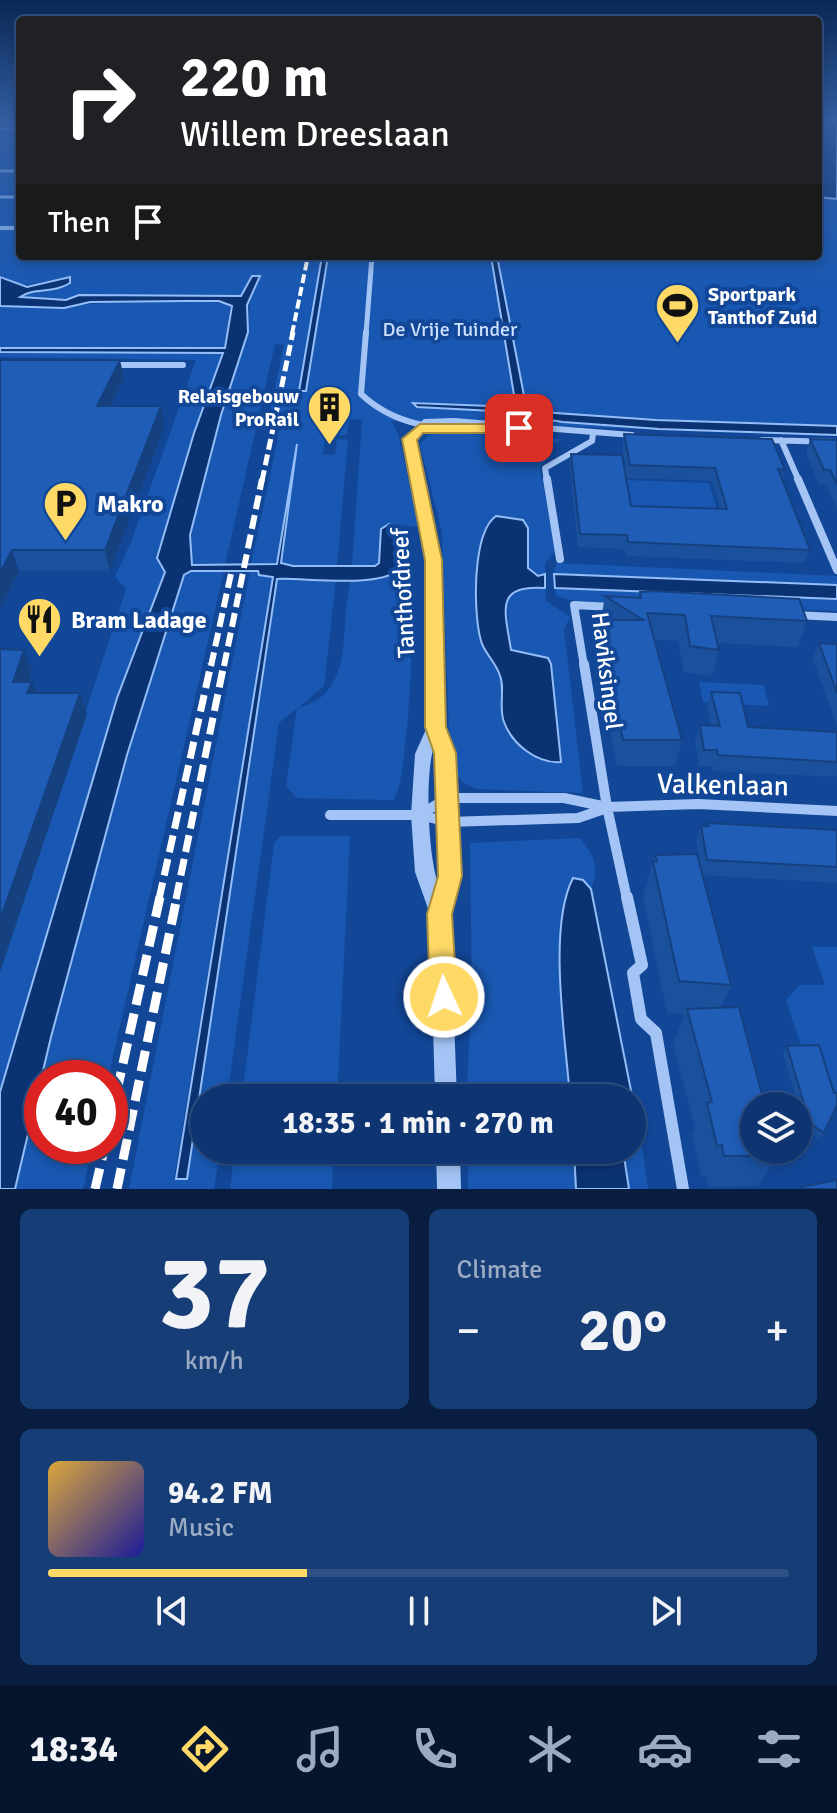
<!DOCTYPE html>
<html lang="en">
<head>
<meta charset="utf-8">
<style>
  :root { --surface:#0e3572; --page:#173d77; --text:#f1f3f6; --muted:#9babc4; --line:#2e5084; --accent:#ffd966 }
  body { margin:0; font-family:Signika,sans-serif; background:var(--page); color:var(--text); height:100vh; display:flex; flex-direction:column; font-size:30px; white-space:nowrap }
  * { box-sizing:border-box; margin:0 }
  p { font-size:26px; color:var(--muted) }
  .icon { flex:none; width:44px; height:44px; fill:none; stroke:currentColor; stroke-width:2; stroke-linecap:round; stroke-linejoin:round }
  .map { position:relative; height:1189px; overflow:hidden }
  .panel { display:flex; flex-direction:column; gap:20px; padding:20px; background:#081d3f; flex:1 }
  .panel>* { flex:none }
  .banner { position:absolute; left:16px; top:16px; width:806px; height:244px; border-radius:8px; box-shadow:0 4px 12px #0003,0 0 0 2px var(--line); background:#202124; color:#fff; overflow:hidden }
  .controls { position:absolute; left:740px; top:1092px; display:grid; gap:16px }
  .controls a { display:grid; place-items:center; width:72px; height:72px; border-radius:50%; background:var(--surface); box-shadow:0 4px 12px #0003,0 0 0 2px var(--line); font-size:40px }
  .speed { position:absolute; left:24px; top:1060px; display:flex; gap:16px; font-size:40px; font-weight:700; text-align:center }
  .speed>* { display:grid; place-content:center; width:104px; height:104px; border-radius:50%; background:var(--surface); box-shadow:0 4px 12px #0003,0 0 0 2px var(--line); line-height:1 }
  .speed .limit { border:12px solid #d22; background:#fff; color:#111 }
  .pin { position:absolute; display:grid; place-items:center; width:68px; height:68px; color:#fff; margin:-34px; border-radius:16px; box-shadow:0 4px 12px #0006 }
  .me { position:absolute; width:88px; margin:-44px; rotate:357deg; stroke-linejoin:round; filter:drop-shadow(0 0 6px #0008) }
  .turn { display:flex; align-items:center; gap:28px; height:168px; padding:0 32px; font-size:36px }
  .turn .icon { width:104px; height:104px; stroke-width:2.5 }
  .turn b { display:block; font-size:56px; line-height:68px }
  .then { display:flex; align-items:center; height:76px; padding:0 32px; background:#0003; gap:16px; font-size:30px }
  .big { font-size:60px; font-weight:700; line-height:1.1 }
  .panel .widget { flex:1; display:flex; flex-direction:column; justify-content:center; gap:12px; min-width:0; padding:0 28px; border-radius:12px; background:var(--page) }
  .panel .dial { align-items:center; gap:0 }
  .dial b { font-size:104px; line-height:1 }
  .song { display:flex; align-items:center; gap:24px }
  .cover { width:96px; height:96px; border-radius:12px; background:linear-gradient(135deg,hsl(40 70% 55%),hsl(240 70% 35%)) }
  .played { height:8px; border-radius:4px; background:linear-gradient(90deg,var(--accent) 35%,var(--line) 35%) }
  .keys { display:flex; justify-content:space-around; direction:ltr }
  .heat { display:flex; justify-content:space-between; align-items:center; font-size:44px; direction:ltr }
  .panel .tiles { flex:1; display:grid; gap:20px; grid-template-columns:1fr 1fr }
  .widget:last-child { grid-column:span 2 }
  .trip { position:absolute; left:190px; top:1084px; width:456px; height:80px; border-radius:40px; background:var(--surface); box-shadow:0 4px 12px #0003,0 0 0 2px var(--line); font-weight:700; line-height:80px; text-align:center }
  .menu { display:flex; height:128px; justify-content:space-around; align-items:center; background:#06152e; color:var(--muted) }
  .menu .icon { width:56px; height:56px }
  .menu .current { color:var(--accent) }
  .menu b { font-size:36px; color:var(--text) }
  .map>svg:first-child { display:block }
  .green { fill:#1958b2 }
  .water { fill:#0b3374; stroke:#95bef7; stroke-width:2 }
  .lines { fill:none; stroke-linecap:round; stroke-linejoin:round }
  .stream-far1 { stroke:#95bef7; stroke-width:3 }
  .stream { stroke:#95bef7; stroke-width:4 }
  .minor-far4 { stroke:#a3c4f4; stroke-width:5 }
  .minor-far3 { stroke:#a3c4f4; stroke-width:6 }
  .minor-far2 { stroke:#a3c4f4; stroke-width:8 }
  .minor-far1 { stroke:#a3c4f4; stroke-width:10 }
  .minor { stroke:#a3c4f4; stroke-width:12 }
  .tertiary { fill:#a3c4f4; fill-rule:evenodd }
  .rail-far4 { stroke:#fff; stroke-width:4; stroke-dasharray:9 4; stroke-linecap:butt }
  .rail-far3 { stroke:#fff; stroke-width:5; stroke-dasharray:11 5; stroke-linecap:butt }
  .rail-far2 { stroke:#fff; stroke-width:6; stroke-dasharray:14 6; stroke-linecap:butt }
  .rail-far1 { stroke:#fff; stroke-width:7; stroke-dasharray:17 7; stroke-linecap:butt }
  .rail { stroke:#fff; stroke-width:9; stroke-dasharray:21 9; stroke-linecap:butt }
  .wall { fill:#1b509d }
  .shaded-wall { fill:#164180 }
  .building { fill:#1f5db7; stroke:#164180; stroke-width:2 }
  .route { fill:#ffd966; stroke:#a68d42; stroke-width:2 }
  .labels { text-anchor:middle; stroke-width:8; stroke-linejoin:round; paint-order:stroke }
  .far-poi-label { font-size:20px; font-weight:bold; fill:#fff; stroke:#124798; text-anchor:start }
  .far-park-label { font-size:20px; fill:#cbe0fd; stroke:#124798 }
  .poi-label { font-size:24px; font-weight:bold; fill:#fff; stroke:#124798; text-anchor:start }
  .street-label { font-size:24px; fill:#fff; stroke:#124798 }
  .near-street-label { font-size:28px; fill:#fff; stroke:#124798 }
</style>
</head>
<body>
<div class="map">
<svg width="837" height="1189" viewBox="0 0 837 1189">
  <rect width="100%" height="100%" fill="#124798"/>
  <!-- green -->
  <path class="green" d="M0,121H20V256H818V121H837V435L391,421L398,433L419,527L389,524L377,565L352,566L362,420L349,419L347,435H325L323,454L335,455L337,439L348,440L337,565L293,566L281,563L297,444L277,564L251,565L282,418L269,416L284,345L275,344L225,565H192L190,535L221,415L248,332L252,277L241,296L79,295L67,300L19,297C36,285 56,298 71,280C46,274 28,295 0,277Z
    M185,301L230,303L225,348H0V306C62,307 122,301 185,301Z
    M0,352H223L194,433L157,558L165,572L117,698L0,1092V972L126,589L115,577L131,542L196,360L0,357Z
    M445,433L562,439L537,453L547,459L540,467L555,552L545,563V574L538,576L528,568V528L489,521L475,583L481,642L501,675L503,721L539,760L561,761L551,664L531,653L511,651L506,599L517,587L545,588L546,601L570,617L564,629L583,793L476,789L462,782L450,761L442,532L420,444L429,435Z
    M625,480L709,483L720,520L632,517Z
    M408,534C413,598 413,662 407,727C404,752 404,776 394,800L297,798L286,786L297,708L279,723L227,1098H204V1150H220L214,1189H129L250,571L273,576L174,1179L187,1178L277,578L336,579L324,686L298,708C358,693 338,625 351,580C392,581 401,579 401,536Z
    M556,563L837,576V585L554,574Z
    M191,571H224L108,1078H42V1146H93L83,1189H15L51,1037L127,755L184,575Z
    M555,588L837,599V611L575,601L556,596Z
    M699,682L764,685L769,706L703,702Z
    M281,836H350L337,1098H242L274,843Z
    M580,838C595,855 599,869 591,889L583,880L562,931L561,988L570,1098H466L472,997L470,843Z
    M812,947H837V1092L828,1094L803,1052L786,1000L800,985H825Z
    M641,1141L648,1189H629L623,1150H632V1145Z
    M235,1150H334L332,1189H230Z
    M468,1150H574L576,1189H468Z"/>
  <!-- water -->
  <path class="water" d="M818,121H837V199L818,197Z
    M322,256H328L306,391H299Z
    M491,256H497L527,411L656,420L837,426V435L659,429L563,422L494,411L417,407L413,403L516,407Z
    M252,276H260L247,305L248,332L221,415L190,535L192,565L277,564L297,444L281,563L293,566H375L379,563L381,529L389,524L402,529C401,541 404,557 399,567C388,590 301,577 277,579L187,1179H176L273,577L259,575L258,571H191L184,575L127,755L51,1037L15,1189H0V1092L117,698L165,572L157,558L194,433L223,353L0,352V348H225L232,306L219,301H185L90,302L64,308L0,306V277L27,287L70,277V283C53,294 34,287 20,297L66,300L79,295L241,296Z
    M496,516L523,520L528,528V568L538,576L545,574V588C494,584 505,611 511,650L548,658L551,664L561,762C537,764 512,744 504,722C498,707 506,687 499,673C495,662 484,652 481,641C473,613 472,533 496,516Z
    M554,574L837,585V599L555,588Z
    M573,878L583,880L591,889L641,1141L632,1145V1098H570C566,1041 547,928 573,878Z
    M574,1150H623L629,1189H576Z"/>
  <g class="lines">
    <!-- stream-far1 -->
    <path class="stream-far1" d="M0,129L20,130
      M0,171H20
      M0,197H20"/>
    <!-- stream -->
    <path class="stream" d="M0,228H20"/>
    <!-- minor-far4 -->
    <path class="minor-far4" d="M366,334L372,256"/>
    <!-- minor-far3 -->
    <path class="minor-far3" d="M366,332L361,394C396,427 437,429 483,429
      M113,365H183
      M420,428L425,422L454,421L632,435
      M762,440L837,442
      M781,440L799,481
      M547,481L545,468L592,441L593,434"/>
    <!-- minor-far2 -->
    <path class="minor-far2" d="M547,479L560,559
      M798,479L837,570
      M794,615L837,617
      M584,666L574,605L612,607"/>
    <!-- minor-far1 -->
    <path class="minor-far1" d="M584,664L607,807L627,899
      M330,815H420L448,822L578,818L607,808
      M420,815L447,798H564L607,807L698,804L837,811"/>
    <!-- minor -->
    <path class="minor" d="M627,897L642,965L633,973L641,1019L656,1033L683,1189"/>
    <!-- tertiary -->
    <path class="tertiary" d="M420,425L426,428L415,440L440,560L443,727L451,759L460,824L459,878L450,914L457,1098H435L430,914L415,872L411,815L415,754L427,727L426,560L403,439L416,426ZM433,750C442,792 449,844 439,886C428,858 425,779 433,750Z
      M436,1150H460L461,1189H437Z"/>
    <!-- rail-far4 -->
    <path class="rail-far4" d="M292,334L308,256"/>
    <!-- rail-far3 -->
    <path class="rail-far3" d="M262,481L293,332"/>
    <!-- rail-far2 -->
    <path class="rail-far2" d="M211,666L232,569
      M224,666L262,479"/>
    <!-- rail-far1 -->
    <path class="rail-far1" d="M159,899L211,664
      M176,899L224,664"/>
    <!-- rail -->
    <path class="rail" d="M110,1122L160,897
      M95,1189L105,1146
      M117,1189L177,897"/>
  </g>
  <!-- wall -->
  <path class="wall" d="M0,360L124,378L111,406H161L165,425L110,571H19L0,610Z
    M624,434L785,470L782,479L810,550L805,563L626,556L624,549L578,547L570,467L571,454L631,506L720,509L712,481L627,478L622,447Z
    M810,439L837,440V509L826,484H819L806,453Z
    M640,592L807,621L798,647L718,643L719,650L712,676L684,672L678,641L655,640L682,740L675,766H617L592,646L597,620H601L605,596L639,598Z
    M819,643L837,644V727L813,658Z
    M711,692L748,727L837,732V774L836,777L713,771L712,766H699L695,740L700,725H711L707,707Z
    M708,823L837,830V883L702,875L731,985L721,1008L778,1156L758,1186L708,1187L705,1176L701,1177L692,1135L695,1128L673,1044L685,1015L667,1013L643,896L655,855L702,873L696,841L701,826H707Z
    M787,1046L824,1133L819,1140L798,1125V1106H780L782,1104H798L783,1053Z"/>
  <!-- shaded-wall -->
  <path class="shaded-wall" d="M120,360L124,378L102,425L97,406Z
    M161,406L165,425L110,571L105,550Z
    M12,550L19,571L0,610V573Z
    M24,650L32,671L21,703L13,682Z
    M32,682L40,704L27,693Z
    M80,693L87,714L0,972V920Z"/>
  <!-- building -->
  <path class="building" d="M0,360H120L97,406H161L105,550H12L0,573Z
    M624,434L772,439L785,470L778,469L810,550L628,542L627,535L580,534L571,454L622,455L631,506L727,509L715,468L630,465Z
    M810,439L837,440V484L830,470H824Z
    M653,591L799,599L807,621L711,616L719,650L690,646L685,615L647,613L682,740H623L597,620H643L605,596L641,598L640,592Z
    M819,643L837,644V693Z
    M0,649L24,650L13,682H32L27,693H80L0,920Z
    M711,692L740,693L748,727L837,732V762L718,755L717,750H704L700,725L720,726Z
    M708,823L837,830V867L707,860L701,826H709Z
    M697,854L731,985L679,981L653,862L657,861L655,855Z
    M739,1007L765,1106H754V1150H776L778,1156H724L722,1145L717,1146L707,1103L712,1102L687,1009Z
    M819,1045L834,1093H837V1105L824,1133L798,1115V1106H785L782,1104H804L787,1046Z
    M837,1180V1189H802L801,1187Z"/>
  <!-- sky -->
  <linearGradient id="sky" x2="0" y2="1"><stop stop-color="#0a2754"/><stop offset="0.42" stop-color="#335ea2"/><stop offset="1" stop-color="#335ea2" stop-opacity="0"/></linearGradient>
  <rect width="837" height="288" fill="url(#sky)"/>
  <!-- route -->
  <path class="route" d="M420,424H519L527,428L519,433H423L417,440L442,560L446,727L456,753L462,876L452,914L457,997L453,1006L444,1010L434,1006L430,997L427,914L438,876L434,753L425,727V560L402,439Z"/>
  <!-- icons -->
  <defs>
    <symbol id="stadium-pin" viewBox="-11 -11 22 30"><path d="M0 17L-7.5 6A9.5 9.5 0 1 1 7.5 6Z" fill="#ffd966" stroke="#124798"/><path d="M0-5a6.5 5 0 1 0 0 10a6.5 5 0 1 0 0-10ZM-3.5-1.8h7v3.6h-7Z" fill="#111"/></symbol>
    <symbol id="building-pin" viewBox="-11 -11 22 30"><path d="M0 17L-7.5 6A9.5 9.5 0 1 1 7.5 6Z" fill="#ffd966" stroke="#124798"/><path d="M-4-6H4V6H1V3H-1V6H-4ZM-2.5-4.3h1.7v1.8h-1.7ZM.8-4.3h1.7v1.8H.8ZM-2.5-1h1.7V.8h-1.7ZM.8-1h1.7V.8H.8Z" fill="#111"/></symbol>
    <symbol id="parking-pin" viewBox="-11 -11 22 30"><path d="M0 17L-7.5 6A9.5 9.5 0 1 1 7.5 6Z" fill="#ffd966" stroke="#124798"/><path d="M-3.5-5.5H1a3.5 3.5 0 0 1 0 7H-1V5.5H-3.5ZM-1-3.4V-.6H.8a1.4 1.4 0 0 0 0-2.8Z" fill="#111"/></symbol>
    <symbol id="restaurant-pin" viewBox="-11 -11 22 30"><path d="M0 17L-7.5 6A9.5 9.5 0 1 1 7.5 6Z" fill="#ffd966" stroke="#124798"/><path d="M-5-6h1v4h1v-4h1v4h1v-4h1v5L-1.5 .5V6h-2V.5L-5-1ZM5-6V6H3V1.5H1.5Q1.5-4 5-6Z" fill="#111"/></symbol>
  </defs>
  <g fill-rule="evenodd">
    <use href="#stadium-pin" x="652" y="280" width="51" height="69"/>
    <use href="#building-pin" x="304" y="382" width="51" height="69"/>
    <use href="#parking-pin" x="40" y="478" width="51" height="69"/>
    <use href="#restaurant-pin" x="14" y="594" width="51" height="69"/>
  </g>
  <g class="labels">
    <!-- far-poi labels -->
    <g class="far-poi-label">
      <text x="708" y="301">Sportpark<tspan x="708" dy="23">Tanthof Zuid</tspan></text>
      <text x="299" y="403" text-anchor="end">Relaisgebouw<tspan x="299" dy="23">ProRail</tspan></text>
    </g>
    <!-- far-park labels -->
    <g class="far-park-label">
      <text x="450" y="336">De Vrije Tuinder</text>
    </g>
    <!-- poi labels -->
    <g class="poi-label">
      <text x="97" y="512">Makro</text>
      <text x="71" y="628">Bram Ladage</text>
    </g>
    <!-- street labels -->
    <g class="street-label">
      <text transform="translate(403 593) rotate(-93)" y="8">Tanthofdreef</text>
      <text transform="translate(607 671) rotate(83)" y="8">Haviksingel</text>
    </g>
    <!-- near-street labels -->
    <g class="near-street-label">
      <text transform="translate(723 784) rotate(1)" y="10">Valkenlaan</text>
    </g>
  </g>
</svg>
<div class="controls">
<a><svg class="icon" aria-label="layers" viewBox="0 0 24 24"><path d="M12 4l9 5-9 5-9-5zM3 14l9 5 9-5"/></svg></a>
</div>
<div class="speed"><div class="limit">40</div></div>
<div class="pin" style="left:519px;top:428px;background:#d93025"><svg class="icon" aria-label="arrive" viewBox="0 0 24 24"><path d="M6 21V4h12l-3 4 3 4H6"/></svg></div>
<svg class="me" style="left:444px;top:997px" viewBox="-20 -20 40 40"><circle r="17" fill="#ffd966" stroke="#fff" stroke-width="3"/><path d="M0-11L8 9 0 5-8 9z" fill="#fff"/></svg>
<div class="trip">18:35 · 1 min · 270 m</div>
<div class="banner">
<div class="turn"><svg class="icon" aria-label="right" viewBox="0 0 24 24"><path d="M7 20v-9h11M14 6l5 5-5 5"/></svg><div><b>220 m</b>Willem Dreeslaan</div></div>
<div class="then">Then<svg class="icon" aria-label="arrive" viewBox="0 0 24 24"><path d="M6 21V4h12l-3 4 3 4H6"/></svg></div>
</div>
</div>
<section class="panel">
<div class="tiles">
<div class="widget dial"><b>37</b><p>km/h</p></div>
<div class="widget"><p>Climate</p>
<div class="heat"><a>−</a><b class="big">20°</b><a>+</a></div>
</div>
<div class="widget">
<div class="song"><i class="cover"></i><div><b>94.2 FM</b><p>Music</p></div></div>
<div class="played"></div>
<div class="keys"><svg class="icon" aria-label="previous" viewBox="0 0 24 24"><path d="M18 5L8 12l10 7zM5 5v14"/></svg><svg class="icon" aria-label="pause" viewBox="0 0 24 24"><path d="M8 5v14M16 5v14"/></svg><svg class="icon" aria-label="next" viewBox="0 0 24 24"><path d="M6 5l10 7-10 7zM19 5v14"/></svg></div>
</div>
</div>
</section>
<nav class="menu">
<b>18:34</b>
<svg class="icon current" aria-label="directions" viewBox="0 0 24 24"><path d="M12 3l9 9-9 9-9-9zM9 14v-3h6M13 9l2 2-2 2"/></svg>
<svg class="icon" aria-label="music" viewBox="0 0 24 24"><path d="M9 18V5l10-2v13"/><circle cx="6" cy="18" r="3"/><circle cx="16" cy="16" r="3"/></svg>
<svg class="icon" aria-label="phone" viewBox="0 0 24 24"><path d="M5 4h4l2 5-3 2q2 4 5 5l2-3 5 2v4C11 20 4 13 5 4z"/></svg>
<svg class="icon" aria-label="climate" viewBox="0 0 24 24"><path d="M12 3v18M4 7l16 10M4 17L20 7"/></svg>
<svg class="icon" aria-label="car" viewBox="0 0 24 24"><path d="M5 17H2v-5l4-1 3-4h7l3 4 3 1v5h-3M9 17h6M6 11h13"/><circle cx="7" cy="17" r="2"/><circle cx="17" cy="17" r="2"/></svg>
<svg class="icon" aria-label="filters" viewBox="0 0 24 24"><path d="M4 7h16M4 17h16"/><circle cx="9" cy="7" r="2"/><circle cx="15" cy="17" r="2"/></svg>
</nav>
</body>
</html>
